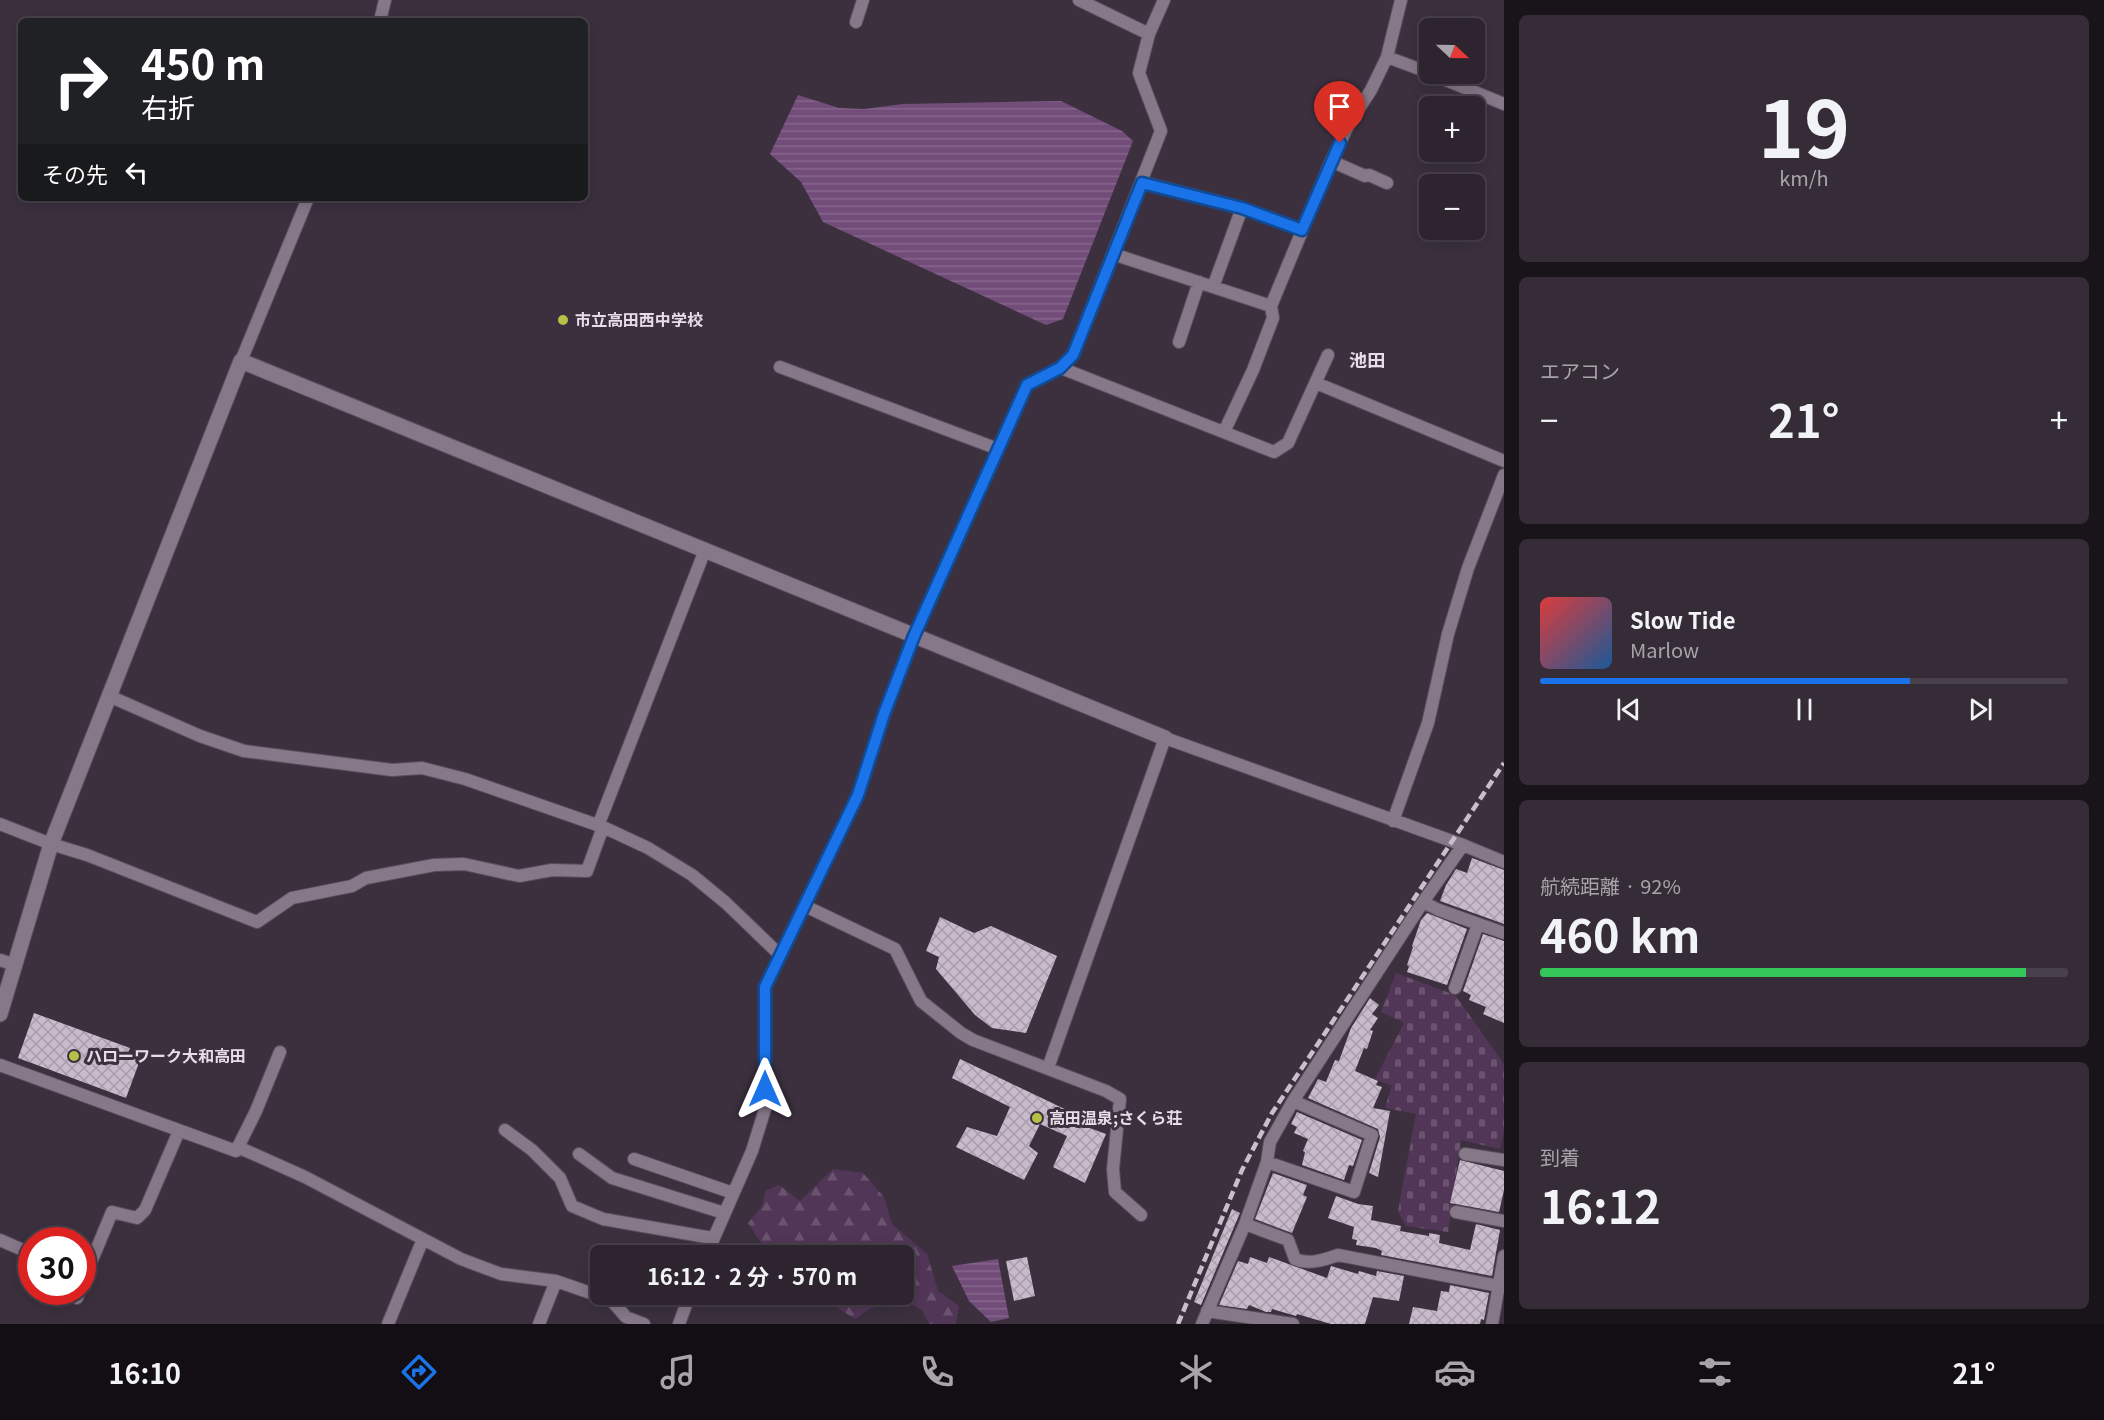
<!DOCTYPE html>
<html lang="ja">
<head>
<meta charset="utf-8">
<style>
  :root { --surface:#2d242f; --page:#352c37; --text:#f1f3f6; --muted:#a7a4aa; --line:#48414b; --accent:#1a73e8 }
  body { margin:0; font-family:Georgia,"Noto Sans JP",serif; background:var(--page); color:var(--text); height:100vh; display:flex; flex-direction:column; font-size:22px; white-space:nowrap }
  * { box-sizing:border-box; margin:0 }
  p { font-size:20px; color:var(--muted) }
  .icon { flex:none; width:33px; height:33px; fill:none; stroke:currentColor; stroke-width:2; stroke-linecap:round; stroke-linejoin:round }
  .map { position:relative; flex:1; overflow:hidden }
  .panel { display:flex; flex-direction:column; gap:15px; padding:15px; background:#19141a; width:600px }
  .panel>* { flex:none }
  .banner { position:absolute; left:18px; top:18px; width:570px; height:183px; border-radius:9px; box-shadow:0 3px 15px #0003,0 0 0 2px var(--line); background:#202124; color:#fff; overflow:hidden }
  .needle { width:39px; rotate:112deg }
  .buttons { position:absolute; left:1419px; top:18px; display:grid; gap:12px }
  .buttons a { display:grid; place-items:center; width:66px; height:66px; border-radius:9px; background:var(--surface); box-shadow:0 3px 15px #0003,0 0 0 2px var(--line); font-size:30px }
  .speed { position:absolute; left:18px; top:1227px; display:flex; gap:12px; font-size:30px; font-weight:700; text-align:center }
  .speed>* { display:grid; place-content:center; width:78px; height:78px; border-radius:50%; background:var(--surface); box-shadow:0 3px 15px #0003,0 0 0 2px var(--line); line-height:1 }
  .speed .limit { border:9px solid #d22; background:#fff; color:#111 }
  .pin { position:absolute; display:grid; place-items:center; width:51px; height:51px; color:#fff; margin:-62px -26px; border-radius:50% 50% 50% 0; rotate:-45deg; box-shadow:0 0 6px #0007 }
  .pin .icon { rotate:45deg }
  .me { position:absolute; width:66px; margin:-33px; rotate:0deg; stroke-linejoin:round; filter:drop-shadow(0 0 4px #0008) }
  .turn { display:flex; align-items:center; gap:21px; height:126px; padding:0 24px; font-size:27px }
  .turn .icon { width:78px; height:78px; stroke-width:2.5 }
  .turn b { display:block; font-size:42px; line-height:51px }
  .then { display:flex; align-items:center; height:57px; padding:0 24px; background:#0003; gap:12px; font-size:22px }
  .big { font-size:45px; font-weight:700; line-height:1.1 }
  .panel .tile { flex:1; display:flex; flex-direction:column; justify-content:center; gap:9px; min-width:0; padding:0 21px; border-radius:9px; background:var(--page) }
  .panel .dial { align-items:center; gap:0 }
  .dial b { font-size:78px; line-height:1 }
  .song { display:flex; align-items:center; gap:18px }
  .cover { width:72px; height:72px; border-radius:9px; background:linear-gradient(135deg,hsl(0 70% 55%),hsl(210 70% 35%)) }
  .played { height:6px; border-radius:3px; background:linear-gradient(90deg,var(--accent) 70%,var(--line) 70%) }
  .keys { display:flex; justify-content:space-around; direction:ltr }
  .heat { display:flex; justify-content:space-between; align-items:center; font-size:33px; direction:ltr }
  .charge { height:9px; border-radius:4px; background:linear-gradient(90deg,#34c759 92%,var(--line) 0) }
  .trip { position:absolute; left:590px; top:1245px; width:324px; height:60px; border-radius:9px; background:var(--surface); box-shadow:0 3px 15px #0003,0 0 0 2px var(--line); font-weight:700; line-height:60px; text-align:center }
  .dock { display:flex; height:96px; justify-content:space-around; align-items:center; background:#120e13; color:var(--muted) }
  .dock .icon { width:42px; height:42px }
  .dock .selected { color:var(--accent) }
  .dock b { font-size:27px; color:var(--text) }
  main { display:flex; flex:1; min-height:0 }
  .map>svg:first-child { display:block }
  .forest { fill:url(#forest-firs) }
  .cemetery { fill:url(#cemetery-stones) }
  .water { fill:url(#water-rules) }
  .building { fill:url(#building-cross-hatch) }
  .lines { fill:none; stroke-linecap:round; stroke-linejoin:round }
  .minor-casing { stroke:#594f5b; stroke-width:14 }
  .tertiary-casing { stroke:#594f5b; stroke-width:17 }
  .minor { stroke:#867889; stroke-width:12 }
  .tertiary { stroke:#867889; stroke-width:15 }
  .rail { stroke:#c8bfca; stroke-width:4.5; stroke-dasharray:9 4.5; stroke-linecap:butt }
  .route-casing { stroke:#114b97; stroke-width:15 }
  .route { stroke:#1a73e8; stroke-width:10 }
  .poi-dot { fill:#b7c148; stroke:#3c303f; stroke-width:2 }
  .labels { text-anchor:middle; stroke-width:6; stroke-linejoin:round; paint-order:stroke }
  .poi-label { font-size:16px; font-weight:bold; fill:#e5dde7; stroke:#3c303f; text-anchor:start }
  .neighbourhood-label { font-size:18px; font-weight:bold; fill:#e5dde7; stroke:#3c303f }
</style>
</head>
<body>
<main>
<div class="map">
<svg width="1504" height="1324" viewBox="0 0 1504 1324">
  <defs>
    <pattern id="forest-firs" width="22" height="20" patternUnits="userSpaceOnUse" patternTransform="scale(1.5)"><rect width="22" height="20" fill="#523658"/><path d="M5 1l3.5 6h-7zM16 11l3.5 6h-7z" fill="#6b5370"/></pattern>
    <pattern id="cemetery-stones" width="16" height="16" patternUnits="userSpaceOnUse" patternTransform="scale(1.5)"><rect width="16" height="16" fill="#523658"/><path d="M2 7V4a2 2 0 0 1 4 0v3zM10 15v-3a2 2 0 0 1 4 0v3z" fill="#6b5370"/></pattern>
    <pattern id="water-rules" width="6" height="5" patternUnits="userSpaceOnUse" patternTransform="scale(1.5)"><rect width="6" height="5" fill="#724d7a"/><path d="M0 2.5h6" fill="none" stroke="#86668d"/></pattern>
    <pattern id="building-cross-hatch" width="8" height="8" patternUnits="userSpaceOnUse" patternTransform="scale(1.5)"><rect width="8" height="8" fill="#c8bacb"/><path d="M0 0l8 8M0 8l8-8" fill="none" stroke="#a79caa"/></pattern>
  </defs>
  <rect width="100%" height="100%" fill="#3c303f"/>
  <!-- forest -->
  <path class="forest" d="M833,1169L863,1173L884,1197L892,1224L927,1254L938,1291L959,1306L956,1324H929L922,1310L902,1299L869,1309L855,1319L841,1310L825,1295L903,1294V1256L769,1255L748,1223L763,1205L765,1191L779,1185L800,1201Z"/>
  <!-- cemetery -->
  <path class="cemetery" d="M1396,973L1455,995L1504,1064V1131L1500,1149L1461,1140L1448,1232L1406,1226L1398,1211L1416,1114L1385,1108L1392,1086L1375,1079L1404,1023L1381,1012Z"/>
  <!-- water -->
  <path class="water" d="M798,95L839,108L864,109L903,104L1061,101L1122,131L1133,141L1063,319L1046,325L823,222L801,182L770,154Z
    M998,1259L1009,1318L991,1322L969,1301L952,1266Z"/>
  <!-- building -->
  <path class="building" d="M1472,858L1504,870V924L1440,901L1446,885L1456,869L1467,873Z
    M1427,913L1467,929L1447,985L1407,972L1409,966L1407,965L1413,947L1412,946L1421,920Z
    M940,917L974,933L991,926L1057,956L1026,1033L992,1028L975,1015L936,969L939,957L926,951Z
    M1483,934L1504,941V1023L1483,1014L1486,1007L1469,1000L1471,995L1463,991Z
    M1370,998L1379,1005L1372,1014L1378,1018L1370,1030L1373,1031L1367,1049L1364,1048L1355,1071L1378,1081L1376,1085L1382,1087L1373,1108L1390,1111L1378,1177L1369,1173L1380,1137L1378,1129L1308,1098L1318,1079L1326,1082L1335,1060L1339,1061L1351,1028Z
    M34,1013L130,1048L127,1055L140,1060L126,1098L18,1058Z
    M960,1059L1071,1112L1068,1120L1106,1134L1085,1183L1053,1167L1067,1136L1040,1124L1029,1146L1038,1153L1024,1180L956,1147L967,1127L997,1136L1010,1107L952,1078Z
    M1297,1112L1362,1140L1353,1166L1349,1165L1344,1180L1302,1165L1305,1152L1303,1151L1308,1139L1294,1133L1297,1127L1291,1124Z
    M1460,1160L1504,1171V1190L1499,1212L1450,1203Z
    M1273,1173L1307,1185L1303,1195L1307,1197L1292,1233L1255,1219Z
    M1336,1196L1358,1204L1373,1206L1371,1220L1401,1226L1400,1231L1429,1236V1233L1440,1235L1439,1243L1470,1250L1476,1224L1500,1230L1492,1276L1381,1255L1382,1251L1376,1248L1356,1245L1357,1240L1352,1239L1354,1227L1328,1218Z
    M1232,1209L1240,1213L1201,1305L1194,1302Z
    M1027,1257L1035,1296L1014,1301L1006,1261Z
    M1250,1257L1267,1263L1269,1257L1327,1278L1331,1266L1358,1274L1359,1271L1376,1276L1377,1271L1404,1276L1399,1301L1373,1297L1365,1324H1331L1297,1314L1296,1316L1272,1309L1271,1312H1266L1249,1305L1247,1309L1219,1305L1238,1261L1248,1264Z
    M1450,1285L1489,1293L1484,1320L1481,1319L1480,1324H1409L1413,1307L1437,1311L1441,1291L1449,1292Z"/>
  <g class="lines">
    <defs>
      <path id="minor" d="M1079,0L1149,34
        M380,21L385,0
        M856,22L863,0
        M1387,57L1430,73
        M1431,74L1504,104
        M1331,161L1365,176L1369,175L1387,183
        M1142,182L1242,208L1302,230
        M1113,254L1271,306
        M1213,287L1242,208
        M1179,342L1199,282
        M241,361L308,198
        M780,367L998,449
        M1061,368L1274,452L1288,443L1328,355
        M1316,383L1504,461
        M1224,432L1253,370L1273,318L1271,306L1331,161L1349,124L1371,90L1387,57L1401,0
        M109,696L200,736L244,751L392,770L422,768L465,779L603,827L648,848L692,875L726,903L780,955
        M1393,821L1428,723L1448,634L1468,568L1504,475
        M0,824L51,844L87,855L257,922L292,898L352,886L366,878L434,865L464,864L519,876L552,870L587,871L603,827
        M598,826L705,550
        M1423,902L1439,910L1504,933
        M805,906L895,949L921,1001L961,1033L973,1040L1106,1091L1120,1099L1113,1169L1115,1192L1141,1215
        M0,960L15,965
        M1455,988L1478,924
        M280,1052L256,1111L238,1147L305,1177L461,1259L501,1274L556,1281L611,1300L626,1317L644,1324
        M0,1065L236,1151
        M1048,1068L1165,738L1463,845L1504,862
        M505,1130L532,1150L560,1178L572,1206L603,1219L712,1238
        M579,1154L612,1178L724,1213
        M1465,1154L1504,1160
        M634,1159L733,1193
        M1267,1162L1354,1192L1372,1135L1293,1101
        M1456,1212L1504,1221
        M1245,1224L1288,1240L1295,1259C1309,1265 1324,1260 1338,1255L1504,1287
        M0,1240L32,1254
        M706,1256L752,1151L765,1109V987L858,795L884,714L914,636L1027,385L1061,368L1073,355L1161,131L1139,73L1149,34L1164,0
        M82,1284L112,1212L137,1218L145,1210L179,1131
        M77,1298L79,1292
        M1207,1311L1293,1324
        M388,1324L423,1239
        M539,1324L556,1281
        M679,1324L690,1294
        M1202,1324L1245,1224L1267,1162L1270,1142L1293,1101L1423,902L1463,845
        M1492,1324L1504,1256"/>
      <path id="tertiary" d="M0,1014L51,844L241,361L1165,738"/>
    </defs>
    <!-- minor casing -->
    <use href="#minor" class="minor-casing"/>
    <!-- tertiary casing -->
    <use href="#tertiary" class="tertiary-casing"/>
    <!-- minor -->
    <use href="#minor" class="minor"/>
    <!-- tertiary -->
    <use href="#tertiary" class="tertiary"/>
    <!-- rail -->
    <path class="rail" d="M1178,1324L1242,1170L1272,1113L1504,763"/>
  </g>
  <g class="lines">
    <defs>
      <path id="route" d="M765,1089V987L858,795L884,714L914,636L1027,385L1060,368L1073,355L1142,183L1242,208L1302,230L1340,143"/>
    </defs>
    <!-- route casing -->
    <use href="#route" class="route-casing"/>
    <!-- route -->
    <use href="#route" class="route"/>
  </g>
  <!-- markers -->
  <g class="poi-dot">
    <circle cx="563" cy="320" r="6"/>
    <circle cx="74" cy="1056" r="6"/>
    <circle cx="1037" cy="1118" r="6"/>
  </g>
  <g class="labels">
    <!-- poi labels -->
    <g class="poi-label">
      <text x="575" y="326">市立高田西中学校</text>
      <text x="86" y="1062">ハローワーク大和高田</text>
      <text x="1049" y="1124">高田温泉;さくら荘</text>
    </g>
    <!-- neighbourhood labels -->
    <g class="neighbourhood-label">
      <text x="1367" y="367">池田</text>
    </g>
  </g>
</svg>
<div class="buttons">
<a><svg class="needle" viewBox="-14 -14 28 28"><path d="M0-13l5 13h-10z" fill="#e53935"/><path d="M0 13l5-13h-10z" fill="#a7a4aa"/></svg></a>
<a>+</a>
<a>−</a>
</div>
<div class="speed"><div class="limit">30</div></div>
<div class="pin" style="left:1340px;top:143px;background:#d93025"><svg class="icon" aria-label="arrive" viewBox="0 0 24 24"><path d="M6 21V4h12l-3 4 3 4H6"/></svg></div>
<svg class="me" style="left:765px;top:1089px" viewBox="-20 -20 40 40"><path d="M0-17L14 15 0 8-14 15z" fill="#1a73e8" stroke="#fff" stroke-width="4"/></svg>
<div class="trip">16:12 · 2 分 · 570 m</div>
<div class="banner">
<div class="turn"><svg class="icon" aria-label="right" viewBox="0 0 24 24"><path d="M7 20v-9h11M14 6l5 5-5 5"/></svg><div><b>450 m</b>右折</div></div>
<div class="then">その先<svg class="icon" aria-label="left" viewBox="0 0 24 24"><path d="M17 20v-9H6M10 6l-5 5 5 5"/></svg></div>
</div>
</div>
<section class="panel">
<div class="tile dial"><b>19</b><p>km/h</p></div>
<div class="tile"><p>エアコン</p>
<div class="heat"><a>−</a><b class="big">21°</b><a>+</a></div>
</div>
<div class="tile">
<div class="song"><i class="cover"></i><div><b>Slow Tide</b><p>Marlow</p></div></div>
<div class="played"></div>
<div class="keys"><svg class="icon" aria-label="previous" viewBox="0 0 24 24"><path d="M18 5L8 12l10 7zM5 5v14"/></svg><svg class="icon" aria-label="pause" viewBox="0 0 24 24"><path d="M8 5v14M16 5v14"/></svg><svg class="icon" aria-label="next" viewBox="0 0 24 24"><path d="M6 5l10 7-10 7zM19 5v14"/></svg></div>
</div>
<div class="tile"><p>航続距離 · 92%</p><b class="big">460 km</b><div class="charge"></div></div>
<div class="tile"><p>到着</p><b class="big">16:12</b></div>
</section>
</main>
<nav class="dock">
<b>16:10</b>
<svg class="icon selected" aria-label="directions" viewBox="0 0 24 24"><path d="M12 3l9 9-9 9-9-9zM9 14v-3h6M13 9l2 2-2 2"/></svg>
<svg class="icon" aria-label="music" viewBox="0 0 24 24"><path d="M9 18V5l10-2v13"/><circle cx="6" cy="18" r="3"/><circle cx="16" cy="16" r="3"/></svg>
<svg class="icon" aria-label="phone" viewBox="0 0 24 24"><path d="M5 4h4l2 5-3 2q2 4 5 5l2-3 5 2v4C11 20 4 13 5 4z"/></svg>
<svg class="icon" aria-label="climate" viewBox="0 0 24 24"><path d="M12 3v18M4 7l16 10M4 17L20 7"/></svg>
<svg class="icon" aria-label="car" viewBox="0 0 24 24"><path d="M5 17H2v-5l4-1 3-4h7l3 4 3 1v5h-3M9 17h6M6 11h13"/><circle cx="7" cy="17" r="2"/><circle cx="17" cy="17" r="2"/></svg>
<svg class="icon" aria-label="filters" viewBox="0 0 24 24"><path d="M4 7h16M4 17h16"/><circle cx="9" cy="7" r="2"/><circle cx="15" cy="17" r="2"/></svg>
<b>21°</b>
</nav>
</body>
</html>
